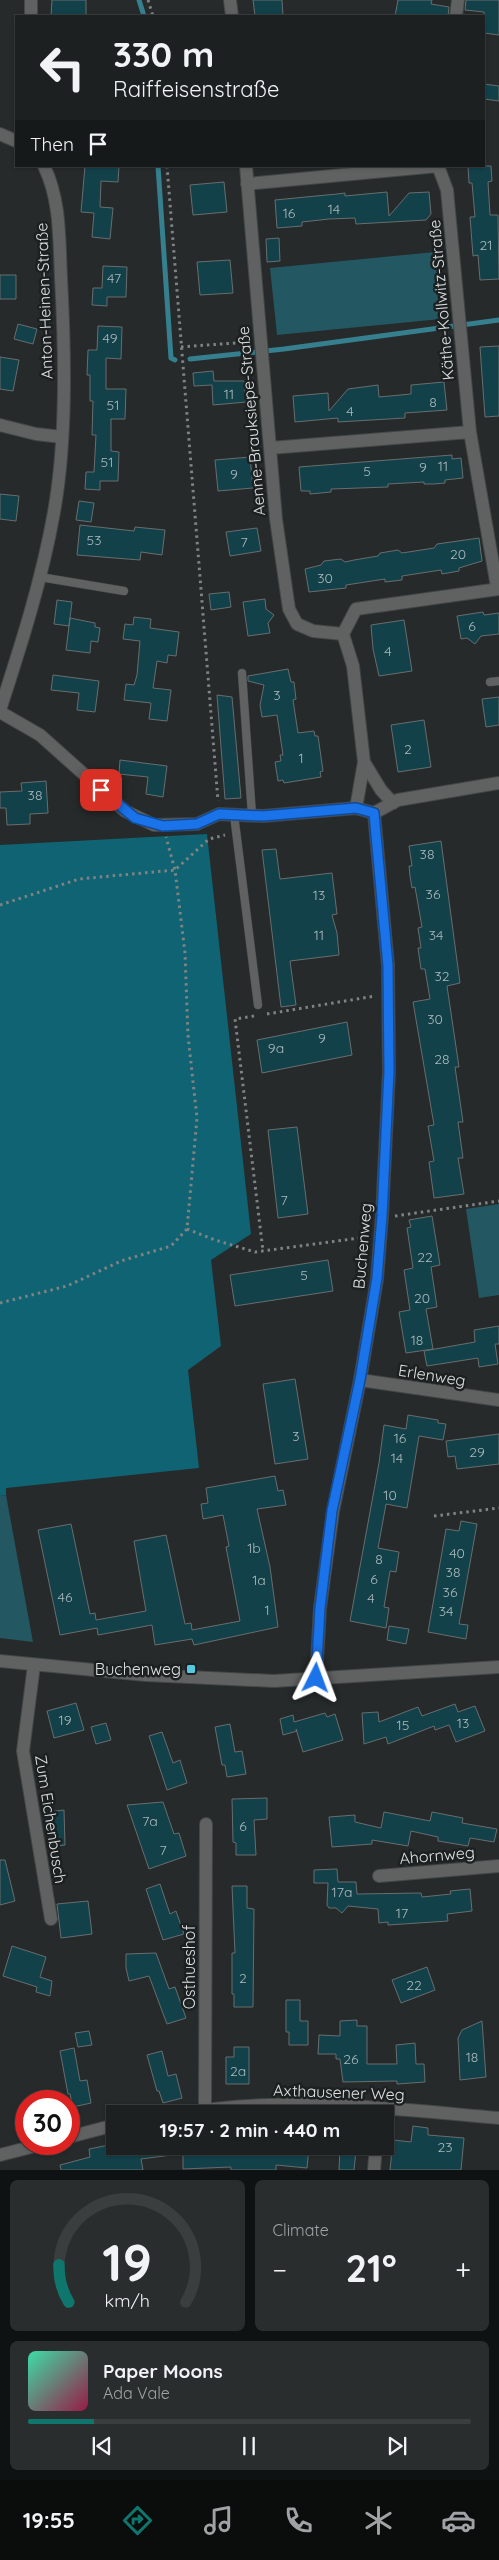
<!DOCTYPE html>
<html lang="en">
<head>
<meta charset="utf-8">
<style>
  :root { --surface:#1c2020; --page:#292d2d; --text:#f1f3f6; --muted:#a0a3a5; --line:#3a3e3e; --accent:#0f766e }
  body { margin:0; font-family:Quicksand,sans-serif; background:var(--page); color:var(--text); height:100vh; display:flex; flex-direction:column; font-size:19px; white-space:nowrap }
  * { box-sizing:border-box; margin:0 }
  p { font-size:16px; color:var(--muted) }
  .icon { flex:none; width:28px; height:28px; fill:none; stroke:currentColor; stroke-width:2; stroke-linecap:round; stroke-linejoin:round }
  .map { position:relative; height:2170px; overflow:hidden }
  .sheet { display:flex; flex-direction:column; gap:10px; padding:10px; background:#0f1212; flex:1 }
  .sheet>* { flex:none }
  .banner { position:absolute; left:15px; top:15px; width:470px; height:152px; border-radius:0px; box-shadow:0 1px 4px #0004,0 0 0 1px var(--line); background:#1c2020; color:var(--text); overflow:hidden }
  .speed { position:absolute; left:15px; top:2090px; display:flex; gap:10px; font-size:25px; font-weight:700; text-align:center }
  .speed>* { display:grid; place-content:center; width:65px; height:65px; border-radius:50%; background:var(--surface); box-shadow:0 1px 4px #0004,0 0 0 1px var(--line); line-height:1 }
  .speed .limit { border:8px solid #d22; background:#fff; color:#111 }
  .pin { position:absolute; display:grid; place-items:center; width:42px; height:42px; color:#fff; margin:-21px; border-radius:10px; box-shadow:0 2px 8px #0006 }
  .me { position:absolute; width:55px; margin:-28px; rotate:3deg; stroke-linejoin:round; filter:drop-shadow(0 0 4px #0008) }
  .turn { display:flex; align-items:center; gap:18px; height:105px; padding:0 15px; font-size:22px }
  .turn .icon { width:65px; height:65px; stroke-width:2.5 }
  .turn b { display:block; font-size:35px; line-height:42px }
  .then { display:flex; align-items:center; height:48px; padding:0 15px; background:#0003; gap:10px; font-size:19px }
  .big { font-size:38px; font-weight:800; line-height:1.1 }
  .sheet .tile { flex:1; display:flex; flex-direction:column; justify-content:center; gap:8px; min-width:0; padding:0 18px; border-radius:8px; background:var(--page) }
  .sheet .dial { align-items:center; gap:0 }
  .dial svg { height:130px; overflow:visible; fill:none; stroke:var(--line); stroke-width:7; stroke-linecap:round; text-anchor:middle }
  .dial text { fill:var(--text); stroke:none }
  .song { display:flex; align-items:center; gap:15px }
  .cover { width:60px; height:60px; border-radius:8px; background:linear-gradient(135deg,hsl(160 70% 55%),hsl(340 70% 35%)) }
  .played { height:5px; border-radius:2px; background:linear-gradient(90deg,var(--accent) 15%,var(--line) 15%) }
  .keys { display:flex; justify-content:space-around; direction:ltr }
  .heat { display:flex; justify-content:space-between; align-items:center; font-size:28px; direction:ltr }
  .sheet .tiles { flex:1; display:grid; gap:10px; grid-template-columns:1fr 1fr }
  .tile:last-child { grid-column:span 2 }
  .trip { position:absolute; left:106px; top:2105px; width:288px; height:50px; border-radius:0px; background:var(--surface); box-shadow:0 1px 4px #0004,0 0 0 1px var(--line); font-weight:800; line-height:50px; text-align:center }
  .menu { display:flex; height:80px; justify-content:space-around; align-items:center; background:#0b0d0d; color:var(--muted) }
  .menu .icon { width:35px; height:35px }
  .menu .current { color:var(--accent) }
  .menu b { font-size:22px; color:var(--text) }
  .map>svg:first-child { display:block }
  .green { fill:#235762 }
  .forest { fill:#106372 }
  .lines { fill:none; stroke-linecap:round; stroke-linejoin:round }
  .stream { stroke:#357f8e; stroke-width:5 }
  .building { fill:#13414a; stroke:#686d6e }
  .lane-casing { stroke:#434747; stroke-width:9 }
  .street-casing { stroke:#434747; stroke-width:14 }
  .path { stroke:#808383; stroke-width:3; stroke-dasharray:2.5 4; stroke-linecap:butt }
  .lane { stroke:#606262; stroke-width:8 }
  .street { stroke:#606262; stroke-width:12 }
  .route-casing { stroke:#114b97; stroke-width:12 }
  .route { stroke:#1a73e8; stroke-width:9 }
  .poi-dot { fill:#56c9e1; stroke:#1c2021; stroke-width:2 }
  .labels { text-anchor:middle; stroke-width:5; stroke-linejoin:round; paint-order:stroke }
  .number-label { font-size:14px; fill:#abb9bb }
  .street-label { font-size:16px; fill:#dee1e1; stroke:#1c2021 }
  .poi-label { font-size:16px; fill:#dee1e1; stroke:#1c2021; text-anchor:end }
</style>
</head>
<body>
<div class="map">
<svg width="499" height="2170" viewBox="0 0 499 2170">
  <rect width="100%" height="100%" fill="#262a2a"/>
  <!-- green -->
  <path class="green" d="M435,252L441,319L277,335L270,268Z
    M499,1204V1295L479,1298L466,1209Z
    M6,1495L33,1642L0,1638V1496Z"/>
  <!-- forest -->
  <path class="forest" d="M207,834L251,1234L211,1260L221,1346L188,1370L199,1468L6,1488V1495L0,1496V845Z"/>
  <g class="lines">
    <!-- stream -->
    <path class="stream" d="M139,0L144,16
      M158,166L171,358L175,360
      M190,359L284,349L499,320"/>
  </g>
  <!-- building -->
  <path class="building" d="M52,0H86V16H51Z
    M253,0H282L283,16H255Z
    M398,0H432L431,4L449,7L448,16H395Z
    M466,0H499V35L484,33V12L465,10Z
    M484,84L499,86V101L484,99Z
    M85,166H119L118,182L101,181L100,207L113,208L110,239L92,237L94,213L81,212Z
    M468,166H491L492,181L488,182L490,215H498L499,279L480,280L478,255L473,256L470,217H475L472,183H469Z
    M224,182L227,212L193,215L190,185Z
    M387,192L389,216L409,193L429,192L431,214L426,220L356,224L355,218L329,219L302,222V226L277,228L275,200L337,194L345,193V196Z
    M279,238L280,261L267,262L266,239Z
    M230,260L233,293L200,295L197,262Z
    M103,266L127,267L126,297H107V306L92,305L93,288H102Z
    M0,275H16V299H0Z
    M18,324L37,329L33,344L14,339Z
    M98,326L122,327L121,359L106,358V389H126L125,419H111V451L119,452L118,481H100V490L85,489L86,472H94L96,435H92L93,401H90V375H87L88,350H97Z
    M499,346V416L485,417L480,347Z
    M0,357L19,360L13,391L0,389Z
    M213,371L214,381H244L246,402L213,405L212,385L194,386L193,373Z
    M444,382L447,410L405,413V418L338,422V418L295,422L293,396L328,393L329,411L348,389L378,385L379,397L411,394V385Z
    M452,455V459L461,458L463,478L445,480V483L434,484H424V482L388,484V487L331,489V492L310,494V491H301L299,467Z
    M250,457L253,488L218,491L215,460Z
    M0,494L19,496L16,521L0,519Z
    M79,501L94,503L91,522L76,520Z
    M80,525L134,531L135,527L165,530L162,555L141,552L140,560L77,555Z
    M257,528L261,551L230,556L226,532Z
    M479,538L482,561L459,568V571L442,574L441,570L402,576V580L385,582V579L346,585V588L309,592L305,569L321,565L324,561L341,559L345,562L354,560L378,556L380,553L398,550L402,553L434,548L437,544Z
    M229,592L231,607L211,610L209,594Z
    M265,599L266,609L274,615L268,623L270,633L248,636L243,602Z
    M57,600L72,602L69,626L54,624Z
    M483,612L484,615L499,613V634L481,636L475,644L467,638L461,639L457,616Z
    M134,617L151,619L150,628L179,632L176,656L168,655L167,663L157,661L153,688L171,690L167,721L149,719L151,703L124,700L126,684L134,685L137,675L140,641L123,639L125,624L133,625Z
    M70,618L95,623V627L100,628L98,642L91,641L90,653L66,650Z
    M404,620L412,671L379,676L373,649L371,625Z
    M288,669L291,682H294L296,699L293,700L298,733L314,731L315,736H318L323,771L320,772L321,777L284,783L283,780L278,781L275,762L281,761L280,755H283L277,715L262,717L260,705L264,685L248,681V676Z
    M53,675L99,681L95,712L77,710L79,693L51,690Z
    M217,695L232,697L241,798L225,799Z
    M499,697V725L486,727L482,699Z
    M424,720L431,767L398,772L391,725Z
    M120,760L167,766L163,797L146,794L148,777L119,774Z
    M46,781L48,813L30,814V824L7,825L6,808H0V792L22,791L21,783Z
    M441,841L460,983L447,986L459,1067H455L463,1122H458L463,1158H458L464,1194L434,1198L429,1162L434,1161L428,1126L434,1125L413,1002L430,999L425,969H421L418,948H421L418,928L422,927L415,887L412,888L410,876L409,866H412L409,846Z
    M276,849L280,879L332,873L337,914L332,915L337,933L339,955L290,961L296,1005L281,1007L262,850Z
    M347,1022L352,1055L262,1073L257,1040Z
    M297,1127L308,1214L278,1218L268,1130Z
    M432,1216L440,1265L431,1267L437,1307L426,1309L433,1349L406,1353L399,1312L410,1310L404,1270L413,1268L407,1228L411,1227L409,1220Z
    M328,1260L333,1291L235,1306L230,1275Z
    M499,1326V1344H495L498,1364L479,1367L478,1358L427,1366L424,1351L475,1342L474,1330Z
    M295,1379L308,1459L275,1464L263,1384Z
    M408,1415L438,1420V1423L446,1424L443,1440L419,1436L407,1508L386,1504L378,1548L399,1552L396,1572L390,1571L384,1607L389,1608L386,1628L350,1621L379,1463L384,1425L406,1429Z
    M499,1434V1464L457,1469L455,1456L448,1457L446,1441Z
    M275,1476L278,1491L283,1490L286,1505L257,1509L270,1567L278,1627L194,1645L192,1639L155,1645L152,1625L98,1635L97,1628L60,1635L38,1530L71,1524L90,1614L95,1613L96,1620L146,1611L134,1541L166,1535L185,1624L191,1623L192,1630L240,1621L226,1547L229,1546L223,1515L203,1519L201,1504L208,1503L206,1488Z
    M461,1521L477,1524L459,1624L468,1625L466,1639L428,1632L446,1529L459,1531Z
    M389,1626L409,1629L406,1644L387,1640Z
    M76,1703L84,1730L54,1738L47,1711Z
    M455,1704L458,1712L475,1706L485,1731L456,1742L449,1725L435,1730L434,1726L388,1744L386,1737L364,1744L362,1713L378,1712L379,1722L418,1707L422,1716Z
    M325,1713L327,1717L335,1714L343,1740L303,1752L296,1729L297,1731L283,1735L280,1719L293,1715L294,1722Z
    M106,1723L111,1740L96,1744L91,1727Z
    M230,1724L235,1752L242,1751L246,1774L227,1777L225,1765H222L215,1727Z
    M162,1732L173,1763L180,1760L187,1783L167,1790L149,1736Z
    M267,1798V1819L254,1820L256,1855H236V1843L233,1842L232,1799Z
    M163,1802L174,1834L179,1833L186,1856L149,1869L127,1805Z
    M64,1810L65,1845L50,1847L48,1812Z
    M384,1812L430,1821L432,1812L463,1818L462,1823L497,1829L494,1842L470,1838L468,1846L438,1841V1837L411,1831L408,1846L372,1840V1844L332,1847L329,1817L355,1815V1822L381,1828Z
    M0,1860H5L15,1901L0,1905Z
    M337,1869L338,1882H356L357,1894L421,1893L422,1897L451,1894L450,1891L470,1889L472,1911L447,1914L448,1921L388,1925V1922L379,1923L378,1909L348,1906L342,1913L336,1908H329L327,1905L328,1883H314V1870Z
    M160,1884L170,1914L176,1911L184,1934L163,1940L146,1889Z
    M232,1886H247V1908L254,1909L253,2007H234V1994H232V1953H235Z
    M88,1901L92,1934L61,1938L57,1904Z
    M12,1946L46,1957L40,1977L52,1981L50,1996L36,1992L37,1987L3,1976Z
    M156,1953L169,1989L175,1987L186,2018L167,2024L149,1976L129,1981L126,1968V1954Z
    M427,1967L435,1990L401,2003L392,1980Z
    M286,2000H300V2021H308V2045H289V2032H286Z
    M357,2020V2026H367V2064H397L396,2045L415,2043L416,2064H424L425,2082L397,2084V2081L343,2082L340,2059H336V2054H318L319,2035L340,2036V2021Z
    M482,2021L486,2077L460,2080L458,2038L462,2030Z
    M89,2031L92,2045L78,2047L75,2033Z
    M234,2047H249V2084H226V2057H234Z
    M74,2048L80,2081L87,2080L91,2103L73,2107L70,2094H68L60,2051Z
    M162,2051L168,2076L176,2074L182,2098L163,2103L159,2091H157L147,2055Z
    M413,2126L428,2128V2135L464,2138L461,2170H390L393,2140L411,2142Z
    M114,2144L115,2146H172V2155L141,2159L143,2170H61L60,2165L90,2157L89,2149Z
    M183,2146H309L307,2168L276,2165V2170H231V2167L183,2169Z
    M340,2149L356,2151L354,2170H339Z"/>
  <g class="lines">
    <defs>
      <path id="lane" d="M40,577L124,591
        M242,673L252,815
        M490,682L499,681
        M234,815L258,1005"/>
      <path id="street" d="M31,0V16
        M230,0L232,16
        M456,16L458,0
        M0,134L16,141
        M246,166L276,519L289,609L297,624L313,631L343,634
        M438,166L447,190L470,432L497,587
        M247,184L438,166
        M0,425L36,434L62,437
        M270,448L470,432
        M0,710C21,645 42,580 54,512C67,439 65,352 61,278C59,240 61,201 44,166
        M0,712L40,735L125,811L154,825L197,824L219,814L263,816L356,808L374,813L398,800L499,783
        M364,762L381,790L393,803
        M356,808L364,762L353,666L343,634L356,609L499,589
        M360,1380L499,1400
        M0,1661L146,1675L274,1681L499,1667
        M34,1665L23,1751L51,1919
        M316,1678L320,1608L333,1511L360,1380L377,1279L382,1216L389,1072L388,966L374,813
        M379,1876L499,1866
        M205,2109L206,1824
        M179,2114C285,2095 393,2109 499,2118
        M69,2137L115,2125
        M0,2155L43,2144
        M374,2170L376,2146"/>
    </defs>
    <!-- lane casing -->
    <use href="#lane" class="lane-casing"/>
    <!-- street casing -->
    <use href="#street" class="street-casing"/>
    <!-- path -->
    <path class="path" d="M148,0L153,16
      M167,166L218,801
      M181,347L248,342
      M0,905L79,879L175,870L209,839L225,835
      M267,1014L375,996
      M254,1016L235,1019L263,1251
      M395,1216L499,1201
      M187,1229L215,1240L255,1252L367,1237
      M0,1303L67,1286L121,1261L171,1246L187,1229L197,1118L188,1036L185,953L175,870L166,837
      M434,1516L499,1508"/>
    <!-- lane -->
    <use href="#lane" class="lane"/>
    <!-- street -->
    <use href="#street" class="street"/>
  </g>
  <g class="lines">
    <defs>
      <path id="route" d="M101,790L135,818L163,826L197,824L219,814L263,816L356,808L374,813L388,966L389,1072L382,1216L377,1278L360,1380L332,1511L320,1608L316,1678"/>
    </defs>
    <!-- route casing -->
    <use href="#route" class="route-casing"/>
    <!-- route -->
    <use href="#route" class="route"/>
  </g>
  <!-- markers -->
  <rect class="poi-dot" x="186" y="1664" width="10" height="10" rx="2.5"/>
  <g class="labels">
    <!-- number labels -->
    <g class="number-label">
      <text x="334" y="214">14</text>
      <text x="289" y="218">16</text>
      <text x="486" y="250">21</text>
      <text x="114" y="283">47</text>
      <text x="110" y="343">49</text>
      <text x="229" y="399">11</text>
      <text x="433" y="407">8</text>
      <text x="113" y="410">51</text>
      <text x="350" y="416">4</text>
      <text x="107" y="467">51</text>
      <text x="443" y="471">11</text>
      <text x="423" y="472">9</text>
      <text x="367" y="476">5</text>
      <text x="234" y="479">9</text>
      <text x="94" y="545">53</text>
      <text x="244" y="547">7</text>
      <text x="458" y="559">20</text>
      <text x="325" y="583">30</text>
      <text x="472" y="631">6</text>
      <text x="388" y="656">4</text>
      <text x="277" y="700">3</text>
      <text x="408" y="754">2</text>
      <text x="301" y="763">1</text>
      <text x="35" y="800">38</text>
      <text x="427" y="859">38</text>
      <text x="433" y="899">36</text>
      <text x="319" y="900">13</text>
      <text x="319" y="940">11</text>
      <text x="436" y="940">34</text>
      <text x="442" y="981">32</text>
      <text x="435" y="1024">30</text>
      <text x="322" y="1043">9</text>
      <text x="276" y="1053">9a</text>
      <text x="442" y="1064">28</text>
      <text x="284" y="1205">7</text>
      <text x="425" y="1262">22</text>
      <text x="304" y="1280">5</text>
      <text x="422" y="1303">20</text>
      <text x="417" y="1345">18</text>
      <text x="296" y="1441">3</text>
      <text x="400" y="1443">16</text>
      <text x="477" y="1457">29</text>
      <text x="397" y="1463">14</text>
      <text x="390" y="1500">10</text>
      <text x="254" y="1553">1b</text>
      <text x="457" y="1558">40</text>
      <text x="379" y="1564">8</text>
      <text x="453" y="1577">38</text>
      <text x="374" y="1584">6</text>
      <text x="259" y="1585">1a</text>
      <text x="450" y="1597">36</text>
      <text x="65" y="1602">46</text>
      <text x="371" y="1603">4</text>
      <text x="267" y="1615">1</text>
      <text x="446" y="1616">34</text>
      <text x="65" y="1725">19</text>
      <text x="463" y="1728">13</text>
      <text x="403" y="1730">15</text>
      <text x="150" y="1826">7a</text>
      <text x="243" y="1831">6</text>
      <text x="163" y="1855">7</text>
      <text x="342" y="1897">17a</text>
      <text x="402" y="1918">17</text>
      <text x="243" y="1983">2</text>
      <text x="414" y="1990">22</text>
      <text x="472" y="2062">18</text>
      <text x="351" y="2064">26</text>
      <text x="238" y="2076">2a</text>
      <text x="445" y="2152">23</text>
    </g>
    <!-- street labels -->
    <g class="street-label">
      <text transform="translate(441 300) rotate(-95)" y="6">Käthe-Kollwitz-Straße</text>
      <text transform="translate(44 301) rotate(-92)" y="6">Anton-Heinen-Straße</text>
      <text transform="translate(251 421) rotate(-95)" y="6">Aenne-Brauksiepe-Straße</text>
      <text transform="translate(362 1246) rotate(-85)" y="6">Buchenweg</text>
      <text transform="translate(432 1375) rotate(9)" y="6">Erlenweg</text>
      <text transform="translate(51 1819) rotate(81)" y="6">Zum Eichenbusch</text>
      <text transform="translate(437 1855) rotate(-5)" y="6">Ahornweg</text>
      <text transform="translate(189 1967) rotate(-90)" y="6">Osthueshof</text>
      <text transform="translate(339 2092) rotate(2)" y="6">Axthausener Weg</text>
    </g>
    <!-- poi labels -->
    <g class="poi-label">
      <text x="181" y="1675">Buchenweg</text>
    </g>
  </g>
</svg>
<div class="speed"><div class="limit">30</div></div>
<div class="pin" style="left:101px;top:790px;background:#d93025"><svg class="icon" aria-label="arrive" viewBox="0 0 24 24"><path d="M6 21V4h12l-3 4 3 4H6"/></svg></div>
<svg class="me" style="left:316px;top:1678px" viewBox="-20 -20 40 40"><path d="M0-17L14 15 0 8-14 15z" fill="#1a73e8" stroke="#fff" stroke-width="4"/></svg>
<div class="trip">19:57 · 2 min · 440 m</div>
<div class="banner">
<div class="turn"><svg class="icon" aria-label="left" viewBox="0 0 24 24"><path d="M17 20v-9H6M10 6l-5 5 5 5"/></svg><div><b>330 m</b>Raiffeisenstraße</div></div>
<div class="then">Then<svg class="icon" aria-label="arrive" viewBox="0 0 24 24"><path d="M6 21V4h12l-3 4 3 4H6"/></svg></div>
</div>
</div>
<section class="sheet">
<div class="tiles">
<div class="tile dial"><svg viewBox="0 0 100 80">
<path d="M14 69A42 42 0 1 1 86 69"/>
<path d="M14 69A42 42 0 0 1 8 46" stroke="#0f766e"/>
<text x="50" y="56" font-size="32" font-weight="700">19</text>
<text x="50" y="72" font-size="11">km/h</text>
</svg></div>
<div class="tile"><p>Climate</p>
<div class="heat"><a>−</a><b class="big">21°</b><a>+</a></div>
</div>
<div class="tile">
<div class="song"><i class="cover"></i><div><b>Paper Moons</b><p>Ada Vale</p></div></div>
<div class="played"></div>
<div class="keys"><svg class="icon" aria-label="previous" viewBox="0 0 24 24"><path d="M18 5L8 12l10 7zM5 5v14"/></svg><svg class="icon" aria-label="pause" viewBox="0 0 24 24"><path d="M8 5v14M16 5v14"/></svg><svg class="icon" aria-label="next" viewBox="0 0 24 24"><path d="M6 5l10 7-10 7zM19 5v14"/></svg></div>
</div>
</div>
</section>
<nav class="menu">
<b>19:55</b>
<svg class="icon current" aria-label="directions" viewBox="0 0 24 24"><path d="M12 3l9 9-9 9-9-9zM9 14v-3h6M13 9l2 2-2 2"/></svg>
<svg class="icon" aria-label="music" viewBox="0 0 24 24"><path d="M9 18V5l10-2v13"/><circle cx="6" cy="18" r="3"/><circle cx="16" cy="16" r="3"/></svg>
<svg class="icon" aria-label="phone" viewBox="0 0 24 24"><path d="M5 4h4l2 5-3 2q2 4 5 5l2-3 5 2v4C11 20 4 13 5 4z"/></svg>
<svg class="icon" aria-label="climate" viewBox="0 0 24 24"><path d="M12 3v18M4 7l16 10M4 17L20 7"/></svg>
<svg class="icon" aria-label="car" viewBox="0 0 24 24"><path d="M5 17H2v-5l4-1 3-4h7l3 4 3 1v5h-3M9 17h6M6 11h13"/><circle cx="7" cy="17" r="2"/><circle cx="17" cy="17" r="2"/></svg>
</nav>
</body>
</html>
